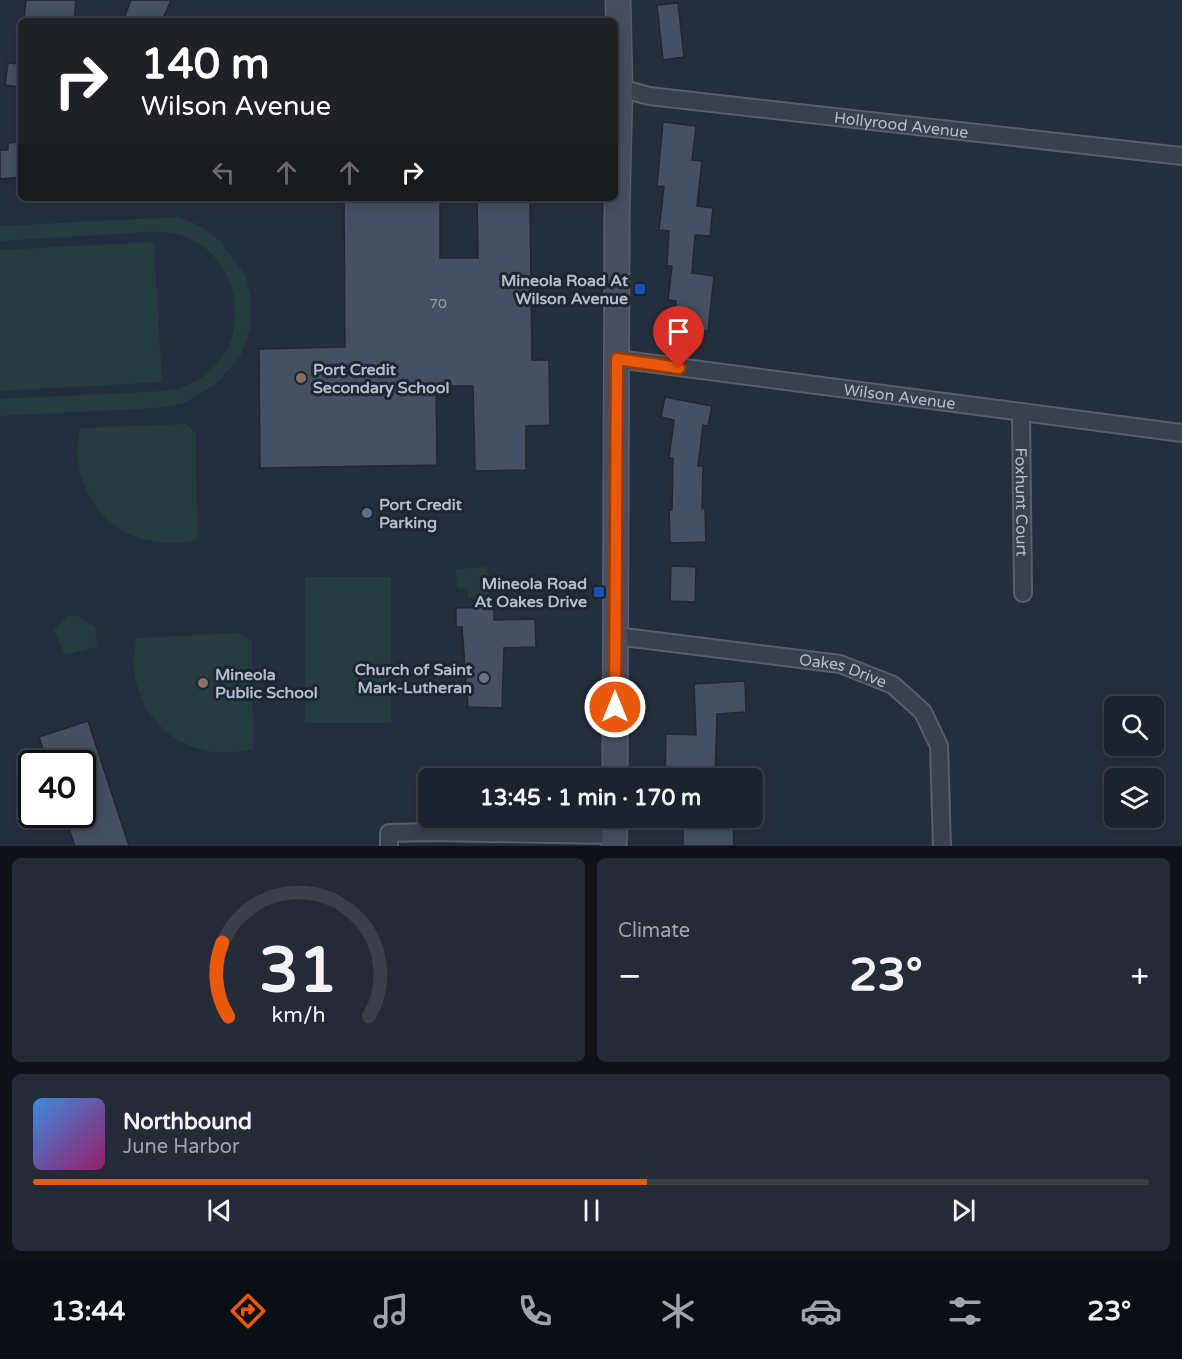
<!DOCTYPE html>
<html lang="en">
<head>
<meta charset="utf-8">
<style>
  :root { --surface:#1b232e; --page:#242b36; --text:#f1f3f6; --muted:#a0a4aa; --line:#39404a; --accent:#ea580c }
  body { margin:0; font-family:"Varela Round",sans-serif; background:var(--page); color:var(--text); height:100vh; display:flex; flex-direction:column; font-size:22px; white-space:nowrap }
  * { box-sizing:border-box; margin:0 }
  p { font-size:20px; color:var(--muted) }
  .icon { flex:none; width:33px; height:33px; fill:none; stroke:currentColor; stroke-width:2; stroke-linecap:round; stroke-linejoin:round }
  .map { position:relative; height:846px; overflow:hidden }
  .sheet { display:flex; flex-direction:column; gap:12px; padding:12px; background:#0f1319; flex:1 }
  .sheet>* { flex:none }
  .guide { position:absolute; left:18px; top:18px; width:600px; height:183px; border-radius:9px; box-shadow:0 3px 15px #0003,0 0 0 2px var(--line); background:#202124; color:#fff; overflow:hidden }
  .buttons { position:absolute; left:1104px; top:696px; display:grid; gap:12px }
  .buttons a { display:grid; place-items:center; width:60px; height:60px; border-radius:9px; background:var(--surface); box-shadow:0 3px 15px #0003,0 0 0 2px var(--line); font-size:30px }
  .speed { position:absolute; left:18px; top:750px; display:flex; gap:12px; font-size:30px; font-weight:700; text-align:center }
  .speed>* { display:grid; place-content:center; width:78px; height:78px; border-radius:50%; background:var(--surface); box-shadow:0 3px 15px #0003,0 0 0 2px var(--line); line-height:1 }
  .speed .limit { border:3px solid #111; border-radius:9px; background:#fff; color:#111 }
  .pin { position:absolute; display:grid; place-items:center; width:51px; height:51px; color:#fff; margin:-62px -26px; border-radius:50% 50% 50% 0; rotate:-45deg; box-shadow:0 0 6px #0007 }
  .pin .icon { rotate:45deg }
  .me { position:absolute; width:66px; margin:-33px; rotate:0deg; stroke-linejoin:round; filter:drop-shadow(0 0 4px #0008) }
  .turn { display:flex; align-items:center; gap:21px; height:126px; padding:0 24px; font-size:27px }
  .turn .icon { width:78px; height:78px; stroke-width:2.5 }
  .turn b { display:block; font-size:42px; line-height:51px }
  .lanes { display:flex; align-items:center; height:57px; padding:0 24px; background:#0003; justify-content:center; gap:30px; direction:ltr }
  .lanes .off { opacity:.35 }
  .big { font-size:45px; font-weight:800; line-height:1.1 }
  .sheet .widget { flex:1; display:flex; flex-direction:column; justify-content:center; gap:9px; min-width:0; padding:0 21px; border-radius:9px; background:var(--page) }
  .sheet .dial { align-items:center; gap:0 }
  .dial svg { height:156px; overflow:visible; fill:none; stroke:var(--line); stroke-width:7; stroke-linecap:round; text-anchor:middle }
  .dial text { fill:var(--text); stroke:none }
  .song { display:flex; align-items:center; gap:18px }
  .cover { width:72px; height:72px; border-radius:9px; background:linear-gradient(135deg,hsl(210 70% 55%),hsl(320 70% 35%)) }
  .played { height:6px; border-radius:3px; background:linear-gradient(90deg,var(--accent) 55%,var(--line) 55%) }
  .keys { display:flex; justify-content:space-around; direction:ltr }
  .heat { display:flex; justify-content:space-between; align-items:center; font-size:33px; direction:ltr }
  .sheet .tiles { flex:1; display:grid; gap:12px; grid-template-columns:1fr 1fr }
  .widget:last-child { grid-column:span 2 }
  .trip { position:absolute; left:418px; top:768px; width:345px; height:60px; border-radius:9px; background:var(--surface); box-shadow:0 3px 15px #0003,0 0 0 2px var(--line); font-weight:800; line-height:60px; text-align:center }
  .tab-bar { display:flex; height:96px; justify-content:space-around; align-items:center; background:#0b0e12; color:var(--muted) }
  .tab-bar .icon { width:42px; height:42px }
  .tab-bar .current { color:var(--accent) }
  .tab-bar b { font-size:27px; color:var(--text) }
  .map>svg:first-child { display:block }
  .green { fill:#263c3f }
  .building { fill:#455162; stroke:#1f2835; stroke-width:1.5 }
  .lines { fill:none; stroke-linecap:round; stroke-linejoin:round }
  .street-casing { stroke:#565f6c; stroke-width:20 }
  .secondary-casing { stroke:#565f6c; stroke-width:27 }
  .street { stroke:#38414e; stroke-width:16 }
  .secondary { stroke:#465061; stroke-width:24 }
  .route-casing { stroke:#983908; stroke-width:15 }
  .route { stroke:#ea580c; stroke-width:10 }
  .transit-dot { fill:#1a4fb4; stroke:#1d2633; stroke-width:2 }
  .education-dot { fill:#8d6e63; stroke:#1d2633; stroke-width:2 }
  .service-dot { fill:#5c6f8a; stroke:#1d2633; stroke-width:2 }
  .worship-dot { fill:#6b7280; stroke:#1d2633; stroke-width:2 }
  .labels { text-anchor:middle; stroke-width:6; stroke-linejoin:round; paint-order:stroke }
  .number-label { font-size:14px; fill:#98a1af }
  .street-label { font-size:16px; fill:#b4bcc9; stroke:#1d2633 }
  .poi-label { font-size:16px; font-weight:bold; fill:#b4bcc9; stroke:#1d2633; text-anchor:end }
</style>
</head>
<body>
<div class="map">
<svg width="1182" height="846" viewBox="0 0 1182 846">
  <rect width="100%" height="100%" fill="#242f3e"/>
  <!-- green -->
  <path class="green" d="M179,217L202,227L220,241L235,260L246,277L251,297V326L240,357L215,385L182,404L157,408L0,416V399L165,391C178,389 193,384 204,376C252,341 243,265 191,239C165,226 129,234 101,235C67,237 34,239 0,241V226Z
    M154,242L162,382L0,391V250Z
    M185,424L196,433L197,540C139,554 86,521 78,461C76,450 79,438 80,428Z
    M487,567L489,597L468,598V588L457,589L456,569Z
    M305,577H391V723H305Z
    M76,615L95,627L97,647L65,655L54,630L67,616Z
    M241,633L252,642L253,749C195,764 142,731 134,670C132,660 135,648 136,638Z"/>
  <!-- building -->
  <path class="building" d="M26,0H76L74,21H24Z
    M131,0H171L162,21H123Z
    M678,3L684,57L663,60L657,5Z
    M8,63L21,64V87L5,85Z
    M663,122L696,126L692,160L702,161L697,206L713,208L710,236L695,235L692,273L714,276L708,331L674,329L676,301L668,300L672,266H667L669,231L659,230L664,187L657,186Z
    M21,142V177L0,179V150H8V143Z
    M344,198H440V258H478L477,198H530L532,360H549L550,425L526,426V470L475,471L473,386H436L437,465L260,468L259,349L345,347Z
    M665,397L712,406L708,426L703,425L698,466H703L702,509L705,508L706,542L670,543L669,510H672L673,458H669L674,420L661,417Z
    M671,566L696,567L695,602L670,601Z
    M494,607V620L535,619L536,647L504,648L502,708L468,707L462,627H456V608Z
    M745,681L746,712L717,714L715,778H665L666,734L696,735L694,684Z
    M88,721L129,846H75L64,814H82V764H48L39,737Z
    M683,818H733L734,846H683Z"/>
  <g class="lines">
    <defs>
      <g id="street">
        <path id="s1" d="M620,88L649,96L1182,156"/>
        <path id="s2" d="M617,359L1182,433"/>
        <path id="s3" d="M1021,412L1023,593"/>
        <path id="s4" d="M616,636L840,664L893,685L923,712L939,746L942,846"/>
        <path d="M389,846V833L431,832L614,835"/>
      </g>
      <path id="secondary" d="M615,778L617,214L620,88L618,0
        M614,846L615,818"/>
    </defs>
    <!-- street casing -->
    <use href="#street" class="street-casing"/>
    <!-- secondary casing -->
    <use href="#secondary" class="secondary-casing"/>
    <!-- street -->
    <use href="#street" class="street"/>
    <!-- secondary -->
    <use href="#secondary" class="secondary"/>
  </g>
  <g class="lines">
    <defs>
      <path id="route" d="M615,707L617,359L679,368"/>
    </defs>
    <!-- route casing -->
    <use href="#route" class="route-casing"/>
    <!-- route -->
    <use href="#route" class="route"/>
  </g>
  <!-- markers -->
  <g class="transit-dot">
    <rect x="634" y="283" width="12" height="12" rx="3"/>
    <rect x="593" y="586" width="12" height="12" rx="3"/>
  </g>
  <g class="education-dot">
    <circle cx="301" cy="378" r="6"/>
    <circle cx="203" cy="683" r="6"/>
  </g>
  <circle class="service-dot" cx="367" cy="513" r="6"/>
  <circle class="worship-dot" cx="484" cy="678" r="6"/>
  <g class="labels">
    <!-- number labels -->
    <g class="number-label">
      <text x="438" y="308">70</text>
    </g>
    <!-- street labels -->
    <g class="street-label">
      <text dy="6" stroke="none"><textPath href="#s1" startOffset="284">Hollyrood Avenue</textPath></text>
      <text dy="6" stroke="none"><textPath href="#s2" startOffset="285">Wilson Avenue</textPath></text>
      <text dy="6" stroke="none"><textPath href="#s3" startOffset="90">Foxhunt Court</textPath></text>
      <text dy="6" stroke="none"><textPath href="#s4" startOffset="230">Oakes Drive</textPath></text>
    </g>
    <!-- poi labels -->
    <g class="poi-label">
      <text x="628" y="286">Mineola Road At<tspan x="628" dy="18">Wilson Avenue</tspan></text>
      <text x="313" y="375" text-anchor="start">Port Credit<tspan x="313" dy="18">Secondary School</tspan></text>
      <text x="379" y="510" text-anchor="start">Port Credit<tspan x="379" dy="18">Parking</tspan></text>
      <text x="587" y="589">Mineola Road<tspan x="587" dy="18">At Oakes Drive</tspan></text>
      <text x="472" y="675">Church of Saint<tspan x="472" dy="18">Mark-Lutheran</tspan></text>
      <text x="215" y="680" text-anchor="start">Mineola<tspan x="215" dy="18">Public School</tspan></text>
    </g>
  </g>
</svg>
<div class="buttons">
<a><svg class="icon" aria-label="search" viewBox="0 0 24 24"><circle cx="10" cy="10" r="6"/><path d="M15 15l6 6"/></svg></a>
<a><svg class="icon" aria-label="layers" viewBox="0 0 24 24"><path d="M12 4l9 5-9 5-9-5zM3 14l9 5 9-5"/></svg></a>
</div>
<div class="speed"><div class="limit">40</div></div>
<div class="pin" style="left:679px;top:368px;background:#d93025"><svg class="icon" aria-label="arrive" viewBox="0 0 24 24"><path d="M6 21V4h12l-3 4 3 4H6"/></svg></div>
<svg class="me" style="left:615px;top:707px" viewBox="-20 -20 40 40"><circle r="17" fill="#ea580c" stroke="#fff" stroke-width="3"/><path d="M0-11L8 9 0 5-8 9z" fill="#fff"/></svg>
<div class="trip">13:45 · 1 min · 170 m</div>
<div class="guide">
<div class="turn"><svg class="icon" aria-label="right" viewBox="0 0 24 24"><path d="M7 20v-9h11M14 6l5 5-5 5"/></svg><div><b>140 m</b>Wilson Avenue</div></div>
<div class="lanes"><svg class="icon off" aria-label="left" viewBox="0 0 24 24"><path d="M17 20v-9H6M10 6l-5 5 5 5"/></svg><svg class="icon off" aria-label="ahead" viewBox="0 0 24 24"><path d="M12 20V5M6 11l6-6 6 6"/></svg><svg class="icon off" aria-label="ahead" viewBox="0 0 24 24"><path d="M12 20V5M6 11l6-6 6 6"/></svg><svg class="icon" aria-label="right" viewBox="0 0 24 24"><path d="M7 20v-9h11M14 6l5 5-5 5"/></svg></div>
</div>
</div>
<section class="sheet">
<div class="tiles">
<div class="widget dial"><svg viewBox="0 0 100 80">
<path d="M14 69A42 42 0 1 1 86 69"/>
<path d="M14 69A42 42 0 0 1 11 31" stroke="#ea580c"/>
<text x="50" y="56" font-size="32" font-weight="700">31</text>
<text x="50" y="72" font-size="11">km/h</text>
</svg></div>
<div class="widget"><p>Climate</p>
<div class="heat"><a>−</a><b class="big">23°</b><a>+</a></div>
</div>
<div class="widget">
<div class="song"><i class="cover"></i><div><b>Northbound</b><p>June Harbor</p></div></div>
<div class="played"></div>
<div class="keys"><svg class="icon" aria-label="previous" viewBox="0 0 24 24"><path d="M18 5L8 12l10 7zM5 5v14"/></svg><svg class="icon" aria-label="pause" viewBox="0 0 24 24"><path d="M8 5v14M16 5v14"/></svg><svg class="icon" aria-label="next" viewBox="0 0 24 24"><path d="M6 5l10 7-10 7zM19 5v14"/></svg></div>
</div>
</div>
</section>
<nav class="tab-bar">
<b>13:44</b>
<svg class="icon current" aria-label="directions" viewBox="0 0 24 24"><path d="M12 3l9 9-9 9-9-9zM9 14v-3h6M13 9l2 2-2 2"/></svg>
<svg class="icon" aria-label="music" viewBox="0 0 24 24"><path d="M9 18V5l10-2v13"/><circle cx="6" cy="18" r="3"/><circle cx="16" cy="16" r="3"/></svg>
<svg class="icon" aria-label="phone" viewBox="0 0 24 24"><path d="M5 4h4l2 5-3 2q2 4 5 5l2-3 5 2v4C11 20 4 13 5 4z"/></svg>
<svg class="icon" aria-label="climate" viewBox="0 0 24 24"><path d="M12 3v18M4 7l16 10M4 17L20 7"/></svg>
<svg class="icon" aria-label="car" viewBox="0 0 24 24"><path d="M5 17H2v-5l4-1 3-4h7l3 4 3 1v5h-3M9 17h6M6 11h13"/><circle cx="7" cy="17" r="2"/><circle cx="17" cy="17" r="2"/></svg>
<svg class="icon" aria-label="filters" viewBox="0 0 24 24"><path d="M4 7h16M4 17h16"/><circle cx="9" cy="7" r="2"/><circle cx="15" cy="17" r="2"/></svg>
<b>23°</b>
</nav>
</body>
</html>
